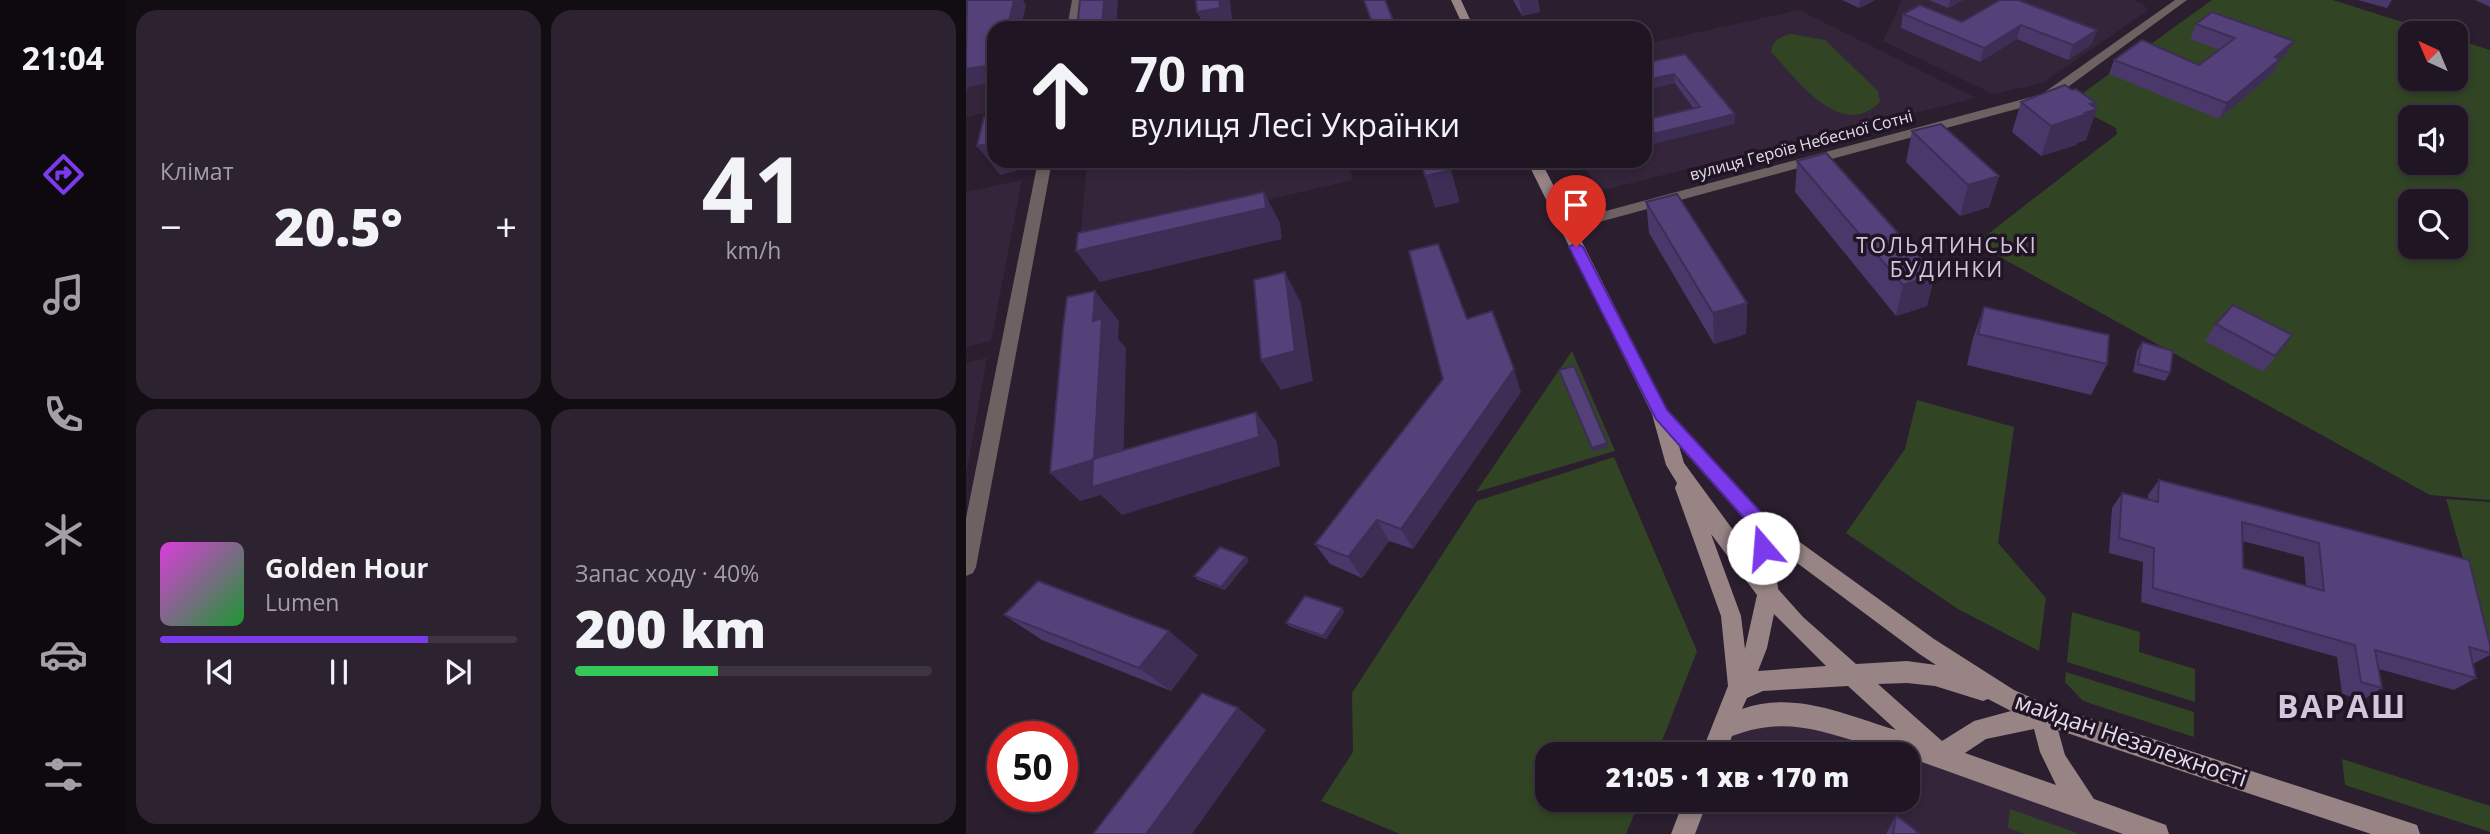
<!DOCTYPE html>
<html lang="uk">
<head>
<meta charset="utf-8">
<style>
  :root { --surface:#201623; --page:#2d2330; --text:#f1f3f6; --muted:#a29fa6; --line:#3d3541; --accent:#7c3aed }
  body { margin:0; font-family:"Open Sans",sans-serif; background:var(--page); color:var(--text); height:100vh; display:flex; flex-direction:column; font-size:26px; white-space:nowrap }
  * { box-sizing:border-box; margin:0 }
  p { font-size:23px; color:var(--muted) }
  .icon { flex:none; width:38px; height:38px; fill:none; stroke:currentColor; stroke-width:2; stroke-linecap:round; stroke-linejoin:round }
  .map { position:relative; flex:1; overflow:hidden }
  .panel { display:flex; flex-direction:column; gap:10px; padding:10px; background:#120c13; width:840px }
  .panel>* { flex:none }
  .top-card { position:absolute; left:21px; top:21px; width:665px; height:147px; border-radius:21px; box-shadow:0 4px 10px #0003,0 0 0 2px var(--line); background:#201623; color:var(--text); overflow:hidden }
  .needle { width:46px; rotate:316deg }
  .controls { position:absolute; left:1432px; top:21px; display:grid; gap:14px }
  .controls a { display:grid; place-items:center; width:70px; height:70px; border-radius:14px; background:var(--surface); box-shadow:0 4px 10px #0003,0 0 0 2px var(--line); font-size:35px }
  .speed { position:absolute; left:21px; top:721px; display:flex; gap:14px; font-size:35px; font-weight:700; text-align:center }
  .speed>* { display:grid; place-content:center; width:91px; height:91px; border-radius:50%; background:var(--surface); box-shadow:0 4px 10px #0003,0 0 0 2px var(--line); line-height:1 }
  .speed .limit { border:10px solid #d22; background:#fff; color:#111 }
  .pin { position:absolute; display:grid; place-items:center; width:60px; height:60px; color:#fff; margin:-72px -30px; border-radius:50% 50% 50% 0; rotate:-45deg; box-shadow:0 0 7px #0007 }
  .pin .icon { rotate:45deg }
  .me { position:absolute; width:77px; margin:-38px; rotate:342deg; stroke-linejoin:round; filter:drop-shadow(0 0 5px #0008) }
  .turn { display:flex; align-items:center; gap:24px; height:147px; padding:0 28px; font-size:32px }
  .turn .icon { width:91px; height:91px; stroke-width:2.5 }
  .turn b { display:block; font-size:49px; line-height:60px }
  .big { font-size:52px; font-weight:800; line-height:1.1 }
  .panel .tile { flex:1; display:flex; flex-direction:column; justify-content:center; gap:10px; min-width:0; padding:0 24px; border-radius:21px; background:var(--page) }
  .panel .dial { align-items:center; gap:0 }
  .dial b { font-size:91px; line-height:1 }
  .song { display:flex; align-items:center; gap:21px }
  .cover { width:84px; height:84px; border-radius:10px; background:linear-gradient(135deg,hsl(300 70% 55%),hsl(130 70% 35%)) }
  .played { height:7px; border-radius:4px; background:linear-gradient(90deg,var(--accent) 75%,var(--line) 75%) }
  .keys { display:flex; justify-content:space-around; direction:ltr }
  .heat { display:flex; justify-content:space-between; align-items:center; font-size:38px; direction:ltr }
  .charge { height:10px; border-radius:5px; background:linear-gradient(90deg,#34c759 40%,var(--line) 0) }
  .panel .tiles { flex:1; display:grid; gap:10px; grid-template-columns:repeat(2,1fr) }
  .trip { position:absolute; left:569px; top:742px; width:385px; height:70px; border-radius:21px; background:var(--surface); box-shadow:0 4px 10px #0003,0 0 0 2px var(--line); font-weight:800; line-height:70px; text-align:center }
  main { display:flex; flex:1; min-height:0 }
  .menu { display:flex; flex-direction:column; width:126px; justify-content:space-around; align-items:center; background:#0d090e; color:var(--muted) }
  .menu .icon { width:49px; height:49px }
  .menu .on { color:var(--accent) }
  .menu b { font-size:32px; color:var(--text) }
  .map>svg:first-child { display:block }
  .built { fill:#35253b }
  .green { fill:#314524; fill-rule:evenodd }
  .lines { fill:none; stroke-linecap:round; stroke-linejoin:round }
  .street { fill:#6e6162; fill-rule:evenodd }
  .secondary { fill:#988485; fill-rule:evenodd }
  .wall { fill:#493869; fill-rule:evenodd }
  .shaded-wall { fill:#3c2e55 }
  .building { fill:#55417a; stroke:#3c2e55; stroke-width:2; fill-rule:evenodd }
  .route { fill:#7c3aed; stroke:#51269a; stroke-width:2 }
  .labels { text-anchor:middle; stroke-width:7; stroke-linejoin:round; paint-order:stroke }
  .far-street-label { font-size:16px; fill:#e5dde9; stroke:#201525 }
  .neighbourhood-label { font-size:21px; letter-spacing:2px; fill:#d5c5dc; stroke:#201525 }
  .near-street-label { font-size:23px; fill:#e5dde9; stroke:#201525 }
  .near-district-label { font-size:32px; font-weight:bold; letter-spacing:2px; fill:#d5c5dc; stroke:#201525 }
</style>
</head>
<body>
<main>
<nav class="menu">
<b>21:04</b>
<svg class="icon on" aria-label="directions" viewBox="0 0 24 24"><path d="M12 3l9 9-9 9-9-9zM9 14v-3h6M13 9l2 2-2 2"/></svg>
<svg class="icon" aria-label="music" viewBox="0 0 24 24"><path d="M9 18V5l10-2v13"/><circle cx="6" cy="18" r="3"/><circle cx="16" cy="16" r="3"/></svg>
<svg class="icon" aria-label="phone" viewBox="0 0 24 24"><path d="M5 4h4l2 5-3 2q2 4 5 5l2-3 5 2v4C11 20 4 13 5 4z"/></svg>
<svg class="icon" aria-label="climate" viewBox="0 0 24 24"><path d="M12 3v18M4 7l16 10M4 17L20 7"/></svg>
<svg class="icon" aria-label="car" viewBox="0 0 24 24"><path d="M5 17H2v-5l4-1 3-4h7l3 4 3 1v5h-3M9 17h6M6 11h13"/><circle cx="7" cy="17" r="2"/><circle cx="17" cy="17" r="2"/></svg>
<svg class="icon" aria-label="filters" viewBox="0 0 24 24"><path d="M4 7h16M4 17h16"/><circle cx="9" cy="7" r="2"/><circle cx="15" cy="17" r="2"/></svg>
</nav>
<section class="panel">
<div class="tiles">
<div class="tile"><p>Клімат</p>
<div class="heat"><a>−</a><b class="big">20.5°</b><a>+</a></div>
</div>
<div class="tile dial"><b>41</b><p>km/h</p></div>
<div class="tile">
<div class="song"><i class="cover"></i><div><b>Golden Hour</b><p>Lumen</p></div></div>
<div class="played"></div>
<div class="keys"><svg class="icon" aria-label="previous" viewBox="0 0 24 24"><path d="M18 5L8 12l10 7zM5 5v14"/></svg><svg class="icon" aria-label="pause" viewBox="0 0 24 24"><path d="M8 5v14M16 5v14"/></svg><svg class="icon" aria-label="next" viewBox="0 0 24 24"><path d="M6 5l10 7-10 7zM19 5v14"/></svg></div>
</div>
<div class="tile"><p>Запас ходу · 40%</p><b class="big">200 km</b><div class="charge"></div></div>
</div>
</section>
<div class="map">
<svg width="1524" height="834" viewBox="0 0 1524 834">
  <rect width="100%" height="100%" fill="#2a1e2f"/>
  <!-- built -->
  <path class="built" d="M936,0H1167L1177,4L1182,10L1077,83L1027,94L917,41Z
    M833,10L1010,98L633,191L615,161H679V44Z
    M28,28V111L0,117V34Z
    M121,161H382L387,180L114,243Z
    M56,180L25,341L0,347V192Z
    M21,358L0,475V363Z
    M842,715L1191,834H717L730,800H942V754H747L757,728Z"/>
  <!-- green -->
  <path class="green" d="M1246,0H1367L1471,33H1444V79H1489V39L1524,50V500L1464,495L1016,247L1013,241L1151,134L1150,128L1103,103ZM1444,117H1489V163H1444ZM1444,201H1489V247H1444Z
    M825,34L859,40L912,91L914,102C874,142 830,78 805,52C807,40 814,37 825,34Z
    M606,351L649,451L510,492Z
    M951,400L1048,427L1032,543L1080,598L1073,651L992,609L880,533L939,449Z
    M648,457L731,651L691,754H581V800H674L660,834H434L355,801L387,752L386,693L511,501Z
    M1480,499L1524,502V654Z
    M1106,612L1174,632L1173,652L1229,669V702L1101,662Z
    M1100,672L1228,712V737L1126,704L1116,700L1099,682Z
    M1376,759L1524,806V832L1379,785Z
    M1044,809L1111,833V834H1059L1042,828Z"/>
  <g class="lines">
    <!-- street -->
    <path class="street" d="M106,0H116L111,28H101Z
      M1209,0H1221L1084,100L600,231L593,226L595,223L1076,94Z
      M72,161H86L10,567L7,573L0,576V518Z"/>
    <!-- secondary -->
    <path class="secondary" d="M485,0H495L508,28H498Z
      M561,161H575L701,410L802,519L968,639L1048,690L1080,704L1442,822L1451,825L1454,834H1405L1092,730L1099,755L1128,799L1200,825L1203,834H1157L942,757V754C927,754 913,748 899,744C849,729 817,717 766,736L759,754H735L762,686L755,616L709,488L711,483L700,465L686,414ZM713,446L786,528L789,560L718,463ZM745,534L791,595L779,649L775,616ZM807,545L952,653L970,665L941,661L890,664L837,617L812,589ZM808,614L860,666L792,671L801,648ZM941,683L969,686L1017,701L1022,699L1045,711L1008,721L976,741L912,684ZM882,686L930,730C881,715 827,690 776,709L781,698L797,691ZM1068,729L1074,752L1090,785L999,753L1020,739Z
      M718,800H742L729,834H705Z"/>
  </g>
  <!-- wall -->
  <path class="wall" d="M547,0H572L574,12L556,16Z
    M876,0H909L893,8Z
    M963,0H997L982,8Z
    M1034,0L1126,44L1102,60L1051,39L1014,62L935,28L937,14L996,22Z
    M1392,0H1426L1421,8Z
    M1509,0H1524V7Z
    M1230,24L1320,55L1313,61L1306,74L1253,119L1143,74L1148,60L1233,65L1254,50L1224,39Z
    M719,54L769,124L728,109L709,83L679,90Z
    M1055,102L1128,107L1120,140L1111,143L1110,145L1075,156L1046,132Z
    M946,131L1033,176L1023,207L994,216L940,162Z
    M831,161L969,274L961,306L930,316L829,192Z
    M680,202L781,303L780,334L748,344L683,233Z
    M1018,307L1141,364L1125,395L1001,365L1007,338Z
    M501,319L555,392L447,549L423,541L396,578L364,564L349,544L477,379Z
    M1250,324L1314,351L1297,372L1239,341Z
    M1176,342L1204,373L1199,381L1167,372L1171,351Z
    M593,370L642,447L627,452Z
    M1193,480L1503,560L1524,645V655L1507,664L1510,678L1488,690L1413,669L1416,688L1397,700L1376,694L1371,657L1175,602L1177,562L1143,553L1146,508L1156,493L1182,500V495ZM1276,541L1338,557L1340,586L1277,568Z
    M280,557L283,560L259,590L232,580L228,576Z
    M376,608L378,612L360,639L323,626L320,623Z
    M38,615L232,655L205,691L76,640Z
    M930,815L954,834H920Z"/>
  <!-- shaded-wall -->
  <path class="shaded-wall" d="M48,0H57L60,5L55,28H43L42,26Z
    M138,0H152L150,28H136Z
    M253,0H264L267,28H239L231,12Z
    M553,0H572L574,12L556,16Z
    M894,0H909L893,8Z
    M984,0H997L982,8Z
    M1055,25L1051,39L1014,62L1018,48Z
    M1131,30L1126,44L1102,60L1107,45Z
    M1328,41L1320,55L1313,61L1306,74L1253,119L1261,103L1309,57Z
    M28,48V82L2,87L0,92V69L25,49Z
    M708,74L709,83L679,90V80Z
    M1130,103L1127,111L1131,109L1120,140L1111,143L1110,145L1075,156L1085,126L1124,104Z
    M769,114V124L679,146V136Z
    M28,143V161H52L50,171L34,175L11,146Z
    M213,161H265L219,171Z
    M485,170L494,202L469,208L459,176Z
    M1033,176L1023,207L994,216L1002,185Z
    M298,192L314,223L316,239L134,282L110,251Z
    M319,272L335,303L347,381L315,390L295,360Z
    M969,274L961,306L930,316L937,285Z
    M129,291L153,321L152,339L160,348L157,478L290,412L311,442L314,466L156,515L135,495L114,501L84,473L127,321Z
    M781,303L780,334L748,344L747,313Z
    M548,369L555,392L447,549L435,529Z
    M641,443L642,447L627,452L626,448Z
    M411,520L423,541L396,578L382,557Z
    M280,557L283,560L259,590L255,587Z
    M376,608L378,612L360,639L357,636Z
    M203,631L232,655L205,691L173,668Z
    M272,708L300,730L226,834H180Z"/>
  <!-- building -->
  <path class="building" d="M1,0H48L42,26L47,25L46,28H28V48L25,49L20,66L0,69Z
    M114,0H138L136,28H111Z
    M230,0H253L254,8L231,12Z
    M398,0H419L430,28H408Z
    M1034,0H1052L1131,30L1107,45L1055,25L1018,48L937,14L954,5L996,22Z
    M1246,12L1328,41L1309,57L1314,59L1261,103L1148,60L1176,40L1233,65L1269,38L1230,24Z
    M719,54L769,114L679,136V120L734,107L708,74L679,80V63Z
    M1099,85L1106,90L1110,89L1130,103L1124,104L1131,109L1119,113L1121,114L1085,126L1055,102Z
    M28,115V143L11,146L18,117Z
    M975,124L1033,176L1002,185L946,131Z
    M860,153L969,274L937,285L831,161Z
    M454,161H481L485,170L459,176Z
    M298,192L300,208L110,251L112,233Z
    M711,194L781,303L747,313L680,202Z
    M472,244L501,319L526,311L548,369L435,529L411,520L382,557L349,544L477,379L443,251Z
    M319,272L329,351L295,360L288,280Z
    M129,291L127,321L136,318L128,459L127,460L84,473L97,328L101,297Z
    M1267,305L1326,335L1309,356L1250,324Z
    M1018,307L1143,335L1141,364L1012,334Z
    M1176,342L1207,351L1204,373L1172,364Z
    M608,366L641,443L626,448L593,370Z
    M290,412L293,437L126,487L127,459Z
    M1193,480L1503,560L1524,645V653L1503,647L1510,678L1409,650L1416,688L1395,682L1389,645L1187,588L1188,548L1153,538L1156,493L1192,502ZM1276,522L1353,543L1358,591L1277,568Z
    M254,547L280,557L255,587L228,576Z
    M72,581L203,631L173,668L38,615Z
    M339,596L376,608L357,636L320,623Z
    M236,693L272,708L180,834H127Z
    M930,815L954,834H927Z"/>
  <!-- route -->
  <path class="route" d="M610,243L617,247L701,410L802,520L806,548L804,553H791L787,528L690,419L603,247Z"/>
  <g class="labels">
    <!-- far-street labels -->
    <g class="far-street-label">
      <text transform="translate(835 145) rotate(-15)" y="6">вулиця Героїв Небесної Сотні</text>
    </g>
    <!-- neighbourhood labels -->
    <g class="neighbourhood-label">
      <text x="981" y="253">ТОЛЬЯТИНСЬКІ<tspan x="981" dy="24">БУДИНКИ</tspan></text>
    </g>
    <!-- near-street labels -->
    <g class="near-street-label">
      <text transform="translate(1165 740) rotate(19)" y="8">майдан Незалежності</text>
    </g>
    <!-- near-district labels -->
    <g class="near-district-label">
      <text x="1376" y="718">ВАРАШ</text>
    </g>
  </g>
</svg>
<div class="controls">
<a><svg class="needle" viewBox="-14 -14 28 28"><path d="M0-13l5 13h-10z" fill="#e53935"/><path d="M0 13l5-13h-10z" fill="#a29fa6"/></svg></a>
<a><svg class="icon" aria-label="sound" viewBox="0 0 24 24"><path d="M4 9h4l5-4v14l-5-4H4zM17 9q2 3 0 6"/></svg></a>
<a><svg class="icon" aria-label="search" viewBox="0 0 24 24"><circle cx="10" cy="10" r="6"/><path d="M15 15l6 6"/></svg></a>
</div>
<div class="speed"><div class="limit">50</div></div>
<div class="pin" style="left:610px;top:247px;background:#d93025"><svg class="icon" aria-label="arrive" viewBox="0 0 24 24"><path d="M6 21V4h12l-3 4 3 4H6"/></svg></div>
<svg class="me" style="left:797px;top:548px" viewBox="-20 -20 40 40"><circle r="19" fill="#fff"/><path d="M0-13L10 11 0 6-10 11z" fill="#7c3aed"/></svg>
<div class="trip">21:05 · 1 хв · 170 m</div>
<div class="top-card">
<div class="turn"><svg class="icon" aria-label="ahead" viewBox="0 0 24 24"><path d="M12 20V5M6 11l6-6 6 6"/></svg><div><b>70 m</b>вулиця Лесі Українки</div></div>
</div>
</div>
</main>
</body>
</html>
